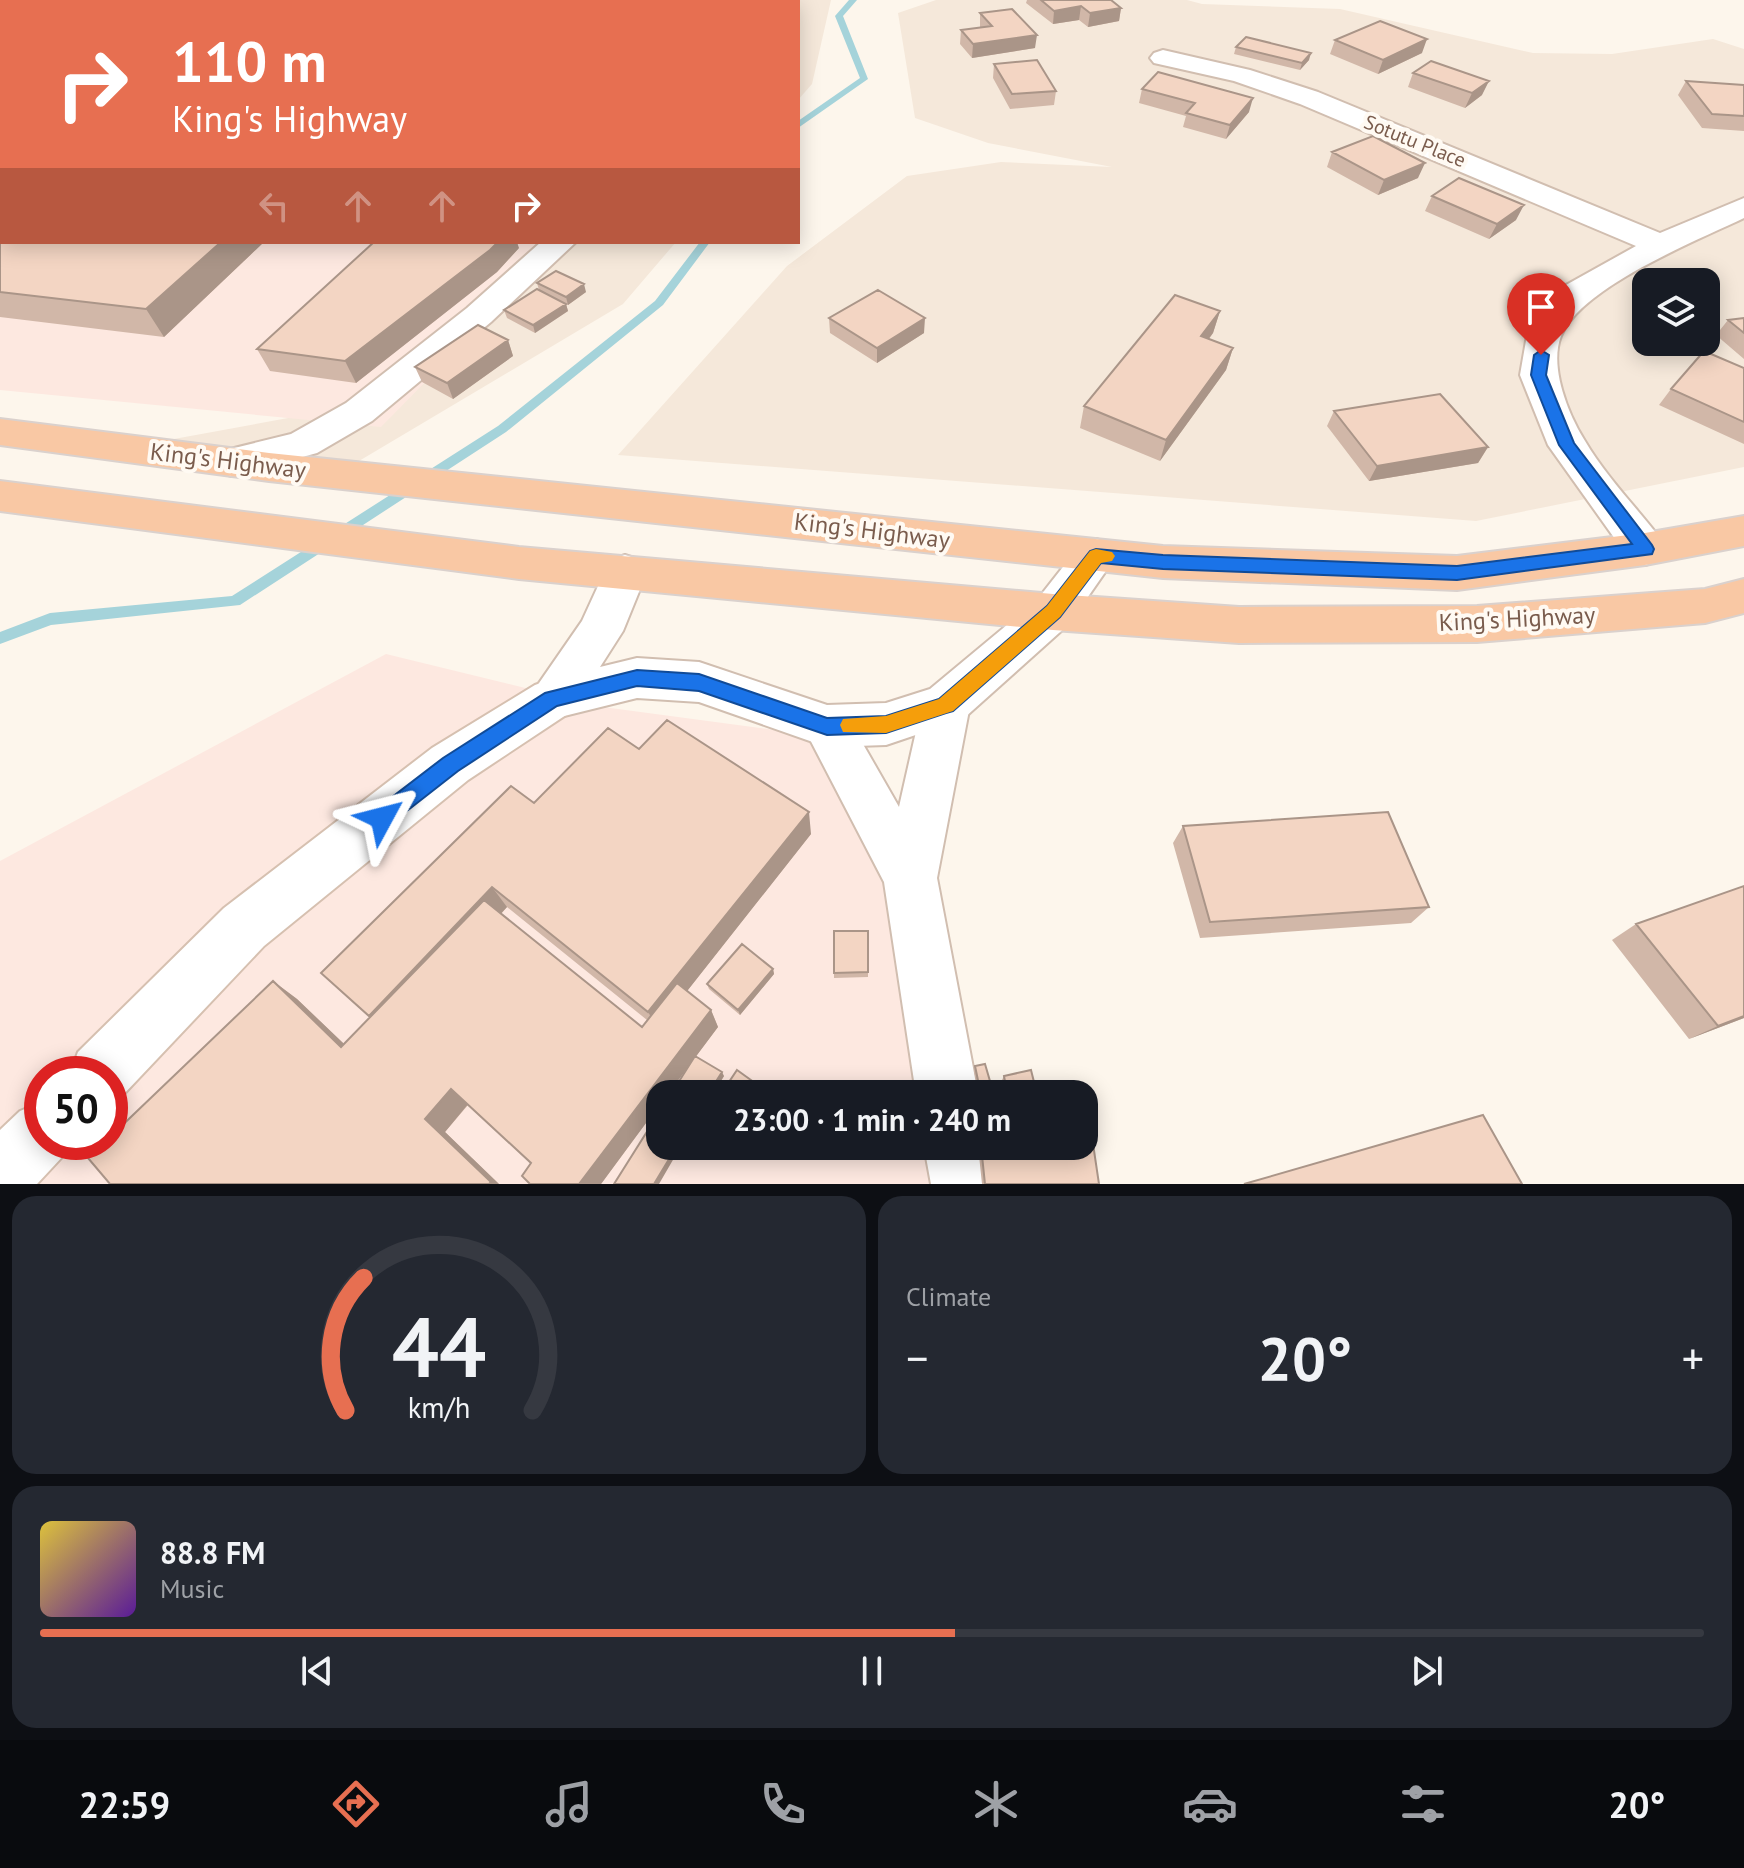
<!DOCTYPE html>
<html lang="en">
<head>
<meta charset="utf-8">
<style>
  :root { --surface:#171b24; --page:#242831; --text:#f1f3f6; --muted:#9ea1a6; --line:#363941; --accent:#e76f51 }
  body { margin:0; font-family:"PT Sans",sans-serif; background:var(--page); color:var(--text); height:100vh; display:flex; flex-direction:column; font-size:30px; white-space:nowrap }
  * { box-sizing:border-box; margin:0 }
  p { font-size:26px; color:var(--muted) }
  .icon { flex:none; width:44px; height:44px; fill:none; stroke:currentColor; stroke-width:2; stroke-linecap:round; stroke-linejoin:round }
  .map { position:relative; height:1184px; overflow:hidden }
  .side { display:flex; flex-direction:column; gap:12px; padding:12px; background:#0d0f14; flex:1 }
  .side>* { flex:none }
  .top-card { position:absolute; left:0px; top:0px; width:800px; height:244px; box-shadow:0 4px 20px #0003; background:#e76f51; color:#fff; overflow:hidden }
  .buttons { position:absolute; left:1632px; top:268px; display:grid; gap:16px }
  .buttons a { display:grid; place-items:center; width:88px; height:88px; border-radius:16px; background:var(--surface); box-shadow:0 4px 20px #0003; font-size:40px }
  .speed { position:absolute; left:24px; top:1056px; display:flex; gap:16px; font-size:40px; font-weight:700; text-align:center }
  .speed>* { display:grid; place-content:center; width:104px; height:104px; border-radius:50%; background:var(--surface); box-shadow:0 4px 20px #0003; line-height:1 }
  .speed .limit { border:12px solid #d22; background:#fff; color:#111 }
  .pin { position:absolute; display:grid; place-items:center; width:68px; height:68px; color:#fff; margin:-82px -34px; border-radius:50% 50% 50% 0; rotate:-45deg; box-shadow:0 0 8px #0007 }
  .pin .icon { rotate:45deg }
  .me { position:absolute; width:88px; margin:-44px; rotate:52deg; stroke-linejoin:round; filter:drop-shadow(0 0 6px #0008) }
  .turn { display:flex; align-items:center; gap:28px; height:168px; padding:0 40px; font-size:36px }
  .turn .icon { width:104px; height:104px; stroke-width:2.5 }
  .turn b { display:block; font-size:56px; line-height:68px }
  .lanes { display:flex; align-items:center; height:76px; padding:0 40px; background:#0003; justify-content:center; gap:40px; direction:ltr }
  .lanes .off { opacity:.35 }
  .big { font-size:60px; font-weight:600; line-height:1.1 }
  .side .card { flex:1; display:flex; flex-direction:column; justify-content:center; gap:12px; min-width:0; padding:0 28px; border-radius:24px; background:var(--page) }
  .side .dial { align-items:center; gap:0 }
  .dial svg { height:208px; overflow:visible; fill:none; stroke:var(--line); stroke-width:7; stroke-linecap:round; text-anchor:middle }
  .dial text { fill:var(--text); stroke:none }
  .song { display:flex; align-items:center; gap:24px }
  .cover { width:96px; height:96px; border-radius:12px; background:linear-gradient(135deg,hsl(50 70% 55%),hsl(270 70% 35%)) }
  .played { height:8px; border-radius:4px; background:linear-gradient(90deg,var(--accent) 55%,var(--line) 55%) }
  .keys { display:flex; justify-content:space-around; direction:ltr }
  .heat { display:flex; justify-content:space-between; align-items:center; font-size:44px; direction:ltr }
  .side .tiles { flex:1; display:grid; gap:12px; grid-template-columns:1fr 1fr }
  .card:last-child { grid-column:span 2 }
  .trip { position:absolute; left:646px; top:1080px; width:452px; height:80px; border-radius:24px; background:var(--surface); box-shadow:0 4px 20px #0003; font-weight:600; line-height:80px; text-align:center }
  .tab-bar { display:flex; height:128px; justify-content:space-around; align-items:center; background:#090b0e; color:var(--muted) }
  .tab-bar .icon { width:56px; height:56px }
  .tab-bar .selected { color:var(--accent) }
  .tab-bar b { font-size:36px; color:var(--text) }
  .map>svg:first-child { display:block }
  .residential { fill:#f5e8da; fill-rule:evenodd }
  .commercial { fill:#fde8e0; fill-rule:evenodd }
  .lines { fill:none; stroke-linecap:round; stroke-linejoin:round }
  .stream { fill:#a5d3da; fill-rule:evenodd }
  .minor-casing { stroke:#d1beb0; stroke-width:4 }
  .tertiary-casing { stroke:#d1beb0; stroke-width:4 }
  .secondary-casing { stroke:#d6c0b0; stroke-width:4 }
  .trunk-casing { stroke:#dad1cd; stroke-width:4 }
  .minor { fill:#fff; fill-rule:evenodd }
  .tertiary { fill:#fff; fill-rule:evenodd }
  .secondary { fill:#fff; fill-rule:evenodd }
  .trunk { fill:#f9c8a4; fill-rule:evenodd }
  .wall { fill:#d1b7a8; fill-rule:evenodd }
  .shaded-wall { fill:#aa9588 }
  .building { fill:#f3d5c3; stroke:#aa9588; stroke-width:2 }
  .route { fill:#1a73e8; stroke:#114b97; stroke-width:2 }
  .slow { fill:#f59e0b }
  .labels { text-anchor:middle; stroke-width:8; stroke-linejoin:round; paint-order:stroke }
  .far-street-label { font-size:20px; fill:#7a5c4d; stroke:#fffaf3 }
  .street-label { font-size:24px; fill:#7a5c4d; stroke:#fffaf3 }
</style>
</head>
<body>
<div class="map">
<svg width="1744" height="1184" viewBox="0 0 1744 1184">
  <rect width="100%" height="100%" fill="#fdf6ec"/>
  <!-- residential -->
  <path class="residential" d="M537,0H831L812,84L798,100V2Z
    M936,0H1187L1202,4L1340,9L1533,53L1612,54L1713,39L1744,49V467L1476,521L618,455L787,266L907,176L1001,162L1112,167L988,143L915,118L898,13ZM1646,282H1706V342H1646Z
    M552,242H676L623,304L359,461L163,441L386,400Z"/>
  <!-- commercial -->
  <path class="commercial" d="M0,0L529,2H2V242H563L381,427L0,390Z
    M386,654L603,707L806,734L887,870L929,1094H660V1146H934L937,1184H0V861ZM42,1074H110V1142H42Z"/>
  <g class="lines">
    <!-- stream -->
    <path class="stream" d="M849,0H857L843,16L868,79L798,128V121L860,78L835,16Z
      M700,242H710L663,305L506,432L240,605L51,625L0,644V632L50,613L232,596L498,426L655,301Z"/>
    <defs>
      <path id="minor" d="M721,0H745L720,2Z
        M1163,50L1250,70L1318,92L1660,233L1744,198V218C1696,241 1581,287 1561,336C1549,367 1568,414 1585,441C1605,475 1635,506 1660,538L1666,549L1660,560L1645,565L1630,560L1548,445L1520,375L1527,335L1566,285L1636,246L1300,104L1234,81L1154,63L1150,58L1154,53Z
        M541,242H576L491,322L372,421L317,453L232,476L218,472L212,462L218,452L291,434L346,403L467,308Z
        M946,685L963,691L970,705L937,878L978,1094H916L884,882L803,726L810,711L827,705L844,711L899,807L922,705L929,691Z
        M924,1146H988L995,1184H931Z"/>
      <path id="tertiary" d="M1096,539L1111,544L1117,555L1069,624L963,719L886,745L827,747L699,702L637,698L552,719L535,713L528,699L582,621L610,560L625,555L640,560L647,572L623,631L600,667L637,658L699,662L827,705L886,703L930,689L1037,600L1081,544Z"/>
      <path id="secondary" d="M552,679L569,685L576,699L569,713L468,780L264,946L122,1096L110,1100V1074H70L78,1052L224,908L432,748L535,685Z
        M42,1102V1142H70L64,1155L37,1184H0V1130L20,1111Z"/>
      <path id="trunk" d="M0,419L269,453L1163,546L1457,556L1645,533L1744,516V546L1645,565L1457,590L1163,578L269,481L0,445Z
        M0,481L519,547L1053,594L1239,607L1477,606L1705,589L1744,579V613L1705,623L1477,642L1239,643L1053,630L519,579L0,511Z"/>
    </defs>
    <!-- minor casing -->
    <use href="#minor" class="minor-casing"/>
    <!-- tertiary casing -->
    <use href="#tertiary" class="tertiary-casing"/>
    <!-- secondary casing -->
    <use href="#secondary" class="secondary-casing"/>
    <!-- trunk casing -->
    <use href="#trunk" class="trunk-casing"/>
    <!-- minor -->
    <use href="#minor" class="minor"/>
    <!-- tertiary -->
    <use href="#tertiary" class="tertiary"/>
    <!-- secondary -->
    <use href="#secondary" class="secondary"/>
    <!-- trunk -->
    <use href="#trunk" class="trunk"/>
  </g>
  <!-- wall -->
  <path class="wall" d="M0,0H485L484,2H2V242H264L164,337L0,317Z
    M1027,0H1111L1121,8L1119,21L1088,27L1079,20L1053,24L1026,3Z
    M980,13L1035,48L972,58L960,44L961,30L980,28Z
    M1335,40L1422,53L1378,74L1330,54Z
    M1236,47L1309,60L1300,70L1234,54Z
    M994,64L1056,91L1054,105L1010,109L993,78Z
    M1413,73L1482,95L1465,108L1408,87Z
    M1686,81L1744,85V131L1702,128L1678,95Z
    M1142,89L1249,112L1226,139L1183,127L1186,116L1139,103Z
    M1332,152L1418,178L1378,195L1327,167Z
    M1432,196L1516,220L1489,239L1425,211Z
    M519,248L497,272L356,383L270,371L257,349Z
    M537,283L586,292L568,305L566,304L568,311L535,333L507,318L504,310L539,290Z
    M1220,311L1213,333L1209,339L1233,348L1226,370L1160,461L1080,428L1084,406Z
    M829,318L924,333L877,363L830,333Z
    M1744,318V359L1716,335L1728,320Z
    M508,340L513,356L453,399L422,382L415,367Z
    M1744,368V444L1659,405L1671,389Z
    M1334,411L1488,447L1478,463L1369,481L1327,426Z
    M639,749L811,834L687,991L711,1010L718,1027L696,1056L724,1076L713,1094H671L688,1066L601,1184H530L531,1163L468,1105L445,1132L499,1184H110L273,981L297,999L344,1044L370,1017L534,803ZM507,907L647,1020L642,1027L501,914Z
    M1183,826L1429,907L1411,923L1200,938L1173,843Z
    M1744,886V1018L1689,1039L1612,940L1636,924Z
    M868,931V977L834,978V973Z
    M773,969L774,974L740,1015L709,989L707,984Z
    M985,1064L992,1088L990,1092L979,1094L1085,1090L1099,1184H982L978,1146H1084V1094H976H979L974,1071L975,1066Z
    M1004,1076L1034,1082L1032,1086L1005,1092L1002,1080Z
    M847,1146H888L847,1150Z"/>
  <!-- shaded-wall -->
  <path class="shaded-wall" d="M473,0H485L484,2H473Z
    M568,0H585L573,2H558Z
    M1081,6L1079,20L1053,24L1054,11Z
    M1121,8L1119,21L1088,27L1090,13Z
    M1037,35L1035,48L972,58L973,44Z
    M1427,39L1422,53L1378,74L1383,60Z
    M1311,53L1309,60L1300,70L1302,63Z
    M1489,81L1482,95L1465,108L1472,93Z
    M1253,98L1249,112L1226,139L1230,125Z
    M1425,163L1418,178L1378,195L1384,180Z
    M1524,205L1516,220L1489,239L1497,224Z
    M221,242H264L164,337L146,309Z
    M498,242H517L519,248L497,272L356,383L345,361Z
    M584,284L586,292L568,305L566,297Z
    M566,304L568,311L535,333L533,325Z
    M1220,311L1213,333L1194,358L1201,336Z
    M925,318L924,333L877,363V348Z
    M508,340L513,356L453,399L447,383Z
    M1233,348L1226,370L1160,461L1166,440Z
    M1488,447L1478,463L1369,481L1377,466Z
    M809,812L811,834L658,1028L648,1012Z
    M492,887L507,907L390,1033L369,1016Z
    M773,969L774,974L740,1015L738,1010Z
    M273,981L297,999L364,1063L341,1047Z
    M711,1010L718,1027L668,1094H660V1104L601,1184H579Z
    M1744,1016V1018L1689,1039L1718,1026Z
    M722,1072L724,1076L713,1094H708Z
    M755,1083L756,1087L752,1094H748Z
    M451,1089L469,1103L445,1132L499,1184H489L425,1119Z
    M677,1146H681L659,1184H654Z"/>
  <!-- building -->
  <path class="building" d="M0,0H473V2H2V242H221L146,309L0,292Z
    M498,0H515V2H498Z
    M553,0H569L558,2H554Z
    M612,0H652V2H612Z
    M661,0H701V2H660Z
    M1041,0H1111L1121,8L1090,13L1081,6L1054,11Z
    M1012,9L1037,35L973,44L961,30L992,26L980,13Z
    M1380,21L1427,39L1383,60L1335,40Z
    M1246,37L1311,53L1302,63L1236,47Z
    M1037,60L1056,91L1012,94L994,64Z
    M1431,61L1489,81L1472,93L1413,73Z
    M1158,72L1253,98L1230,125L1186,113L1195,103L1142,89Z
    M1686,81L1744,85V116L1712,114Z
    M1373,136L1425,163L1384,180L1332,152Z
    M1459,178L1524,205L1497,224L1432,196Z
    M374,242H498L490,250L345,361L257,349Z
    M556,271L584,284L566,297L537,283Z
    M537,289L566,304L533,325L504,310Z
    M878,290L925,318L877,348L829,318Z
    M1175,295L1220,311L1201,336L1233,348L1166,440L1084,406Z
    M1744,318V333L1728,320Z
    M478,325L508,340L447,383L415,367Z
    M1704,351L1744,368V422L1671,389Z
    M1440,394L1488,447L1377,466L1334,411Z
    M667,720L809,812L648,1012L492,887L369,1016L321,973L511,786L534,803L608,728L639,749Z
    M1388,812L1429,907L1210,922L1183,826Z
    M1744,886V1016L1718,1026L1636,924Z
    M484,900L642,1027L677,983L711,1010L579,1184H530L522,1176L531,1163L451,1089L425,1119L491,1182L489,1184H110L88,1158L105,1142H110V1137L273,981L341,1047Z
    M834,931H868V972L834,973Z
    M742,944L773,969L738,1010L707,984Z
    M695,1056L722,1072L708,1094H671Z
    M985,1064L992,1088L980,1090L975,1066Z
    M737,1070L755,1083L748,1094H721Z
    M1031,1070L1034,1082L1006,1087L1004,1076Z
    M889,1082L890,1094H844L843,1087Z
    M1085,1090L1099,1184H985L981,1146H1084V1094H976Z
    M660,1111V1146H677L654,1184H614Z
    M1483,1115L1522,1184H1244Z"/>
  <!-- route -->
  <path class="route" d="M1541,350L1549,355L1546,375L1574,443L1652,545L1654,549L1652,554L1457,580L1163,569L1101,563L1060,617L953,711L946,713L886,733L827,735L699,691L637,686L557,706L458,771L389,825L382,828L374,825L371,818L374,811L443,758L545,693L637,670L699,674L827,718L886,716L939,699L1047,606L1090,551L1096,549L1163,555L1457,566L1632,544L1559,445L1531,375L1534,355Z"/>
  <!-- slow -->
  <path class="slow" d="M1096,549L1112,552L1115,556L1112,561L1101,563L1060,617L953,711L886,733L843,732L840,725L843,719L886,716L939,699L1047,606L1090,551Z"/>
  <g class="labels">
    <!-- far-street labels -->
    <g class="far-street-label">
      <text transform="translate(1415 141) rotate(22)" y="7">Sotutu Place</text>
    </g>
    <!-- street labels -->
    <g class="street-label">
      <text transform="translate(228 461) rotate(7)" y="8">King's Highway</text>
      <text transform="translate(872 531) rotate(7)" y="8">King's Highway</text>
      <text transform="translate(1517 619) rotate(-3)" y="8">King's Highway</text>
    </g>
  </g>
</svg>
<div class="buttons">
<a><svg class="icon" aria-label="layers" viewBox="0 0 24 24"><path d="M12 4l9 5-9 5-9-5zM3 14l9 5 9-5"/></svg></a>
</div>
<div class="speed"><div class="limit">50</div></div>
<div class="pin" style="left:1541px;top:355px;background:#d93025"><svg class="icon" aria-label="arrive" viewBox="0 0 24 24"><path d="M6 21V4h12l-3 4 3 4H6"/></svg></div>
<svg class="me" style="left:382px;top:818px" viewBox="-20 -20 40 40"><path d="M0-17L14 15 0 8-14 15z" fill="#1a73e8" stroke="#fff" stroke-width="4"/></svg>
<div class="trip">23:00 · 1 min · 240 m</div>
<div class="top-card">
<div class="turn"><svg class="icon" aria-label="right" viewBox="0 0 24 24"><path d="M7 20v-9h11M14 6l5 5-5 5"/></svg><div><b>110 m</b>King's Highway</div></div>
<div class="lanes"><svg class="icon off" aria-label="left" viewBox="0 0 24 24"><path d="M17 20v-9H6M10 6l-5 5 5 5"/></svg><svg class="icon off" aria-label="ahead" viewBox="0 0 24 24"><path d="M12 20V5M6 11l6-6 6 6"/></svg><svg class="icon off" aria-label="ahead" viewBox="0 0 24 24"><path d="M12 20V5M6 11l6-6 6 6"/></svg><svg class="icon" aria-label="right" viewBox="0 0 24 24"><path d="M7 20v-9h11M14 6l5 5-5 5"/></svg></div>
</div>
</div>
<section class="side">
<div class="tiles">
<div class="card dial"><svg viewBox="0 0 100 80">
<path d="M14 69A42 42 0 1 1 86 69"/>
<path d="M14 69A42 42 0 0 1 21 18" stroke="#e76f51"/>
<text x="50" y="56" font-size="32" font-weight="700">44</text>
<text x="50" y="72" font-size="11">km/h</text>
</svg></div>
<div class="card"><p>Climate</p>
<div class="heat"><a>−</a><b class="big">20°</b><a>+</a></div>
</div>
<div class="card">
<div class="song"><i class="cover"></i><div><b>88.8 FM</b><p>Music</p></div></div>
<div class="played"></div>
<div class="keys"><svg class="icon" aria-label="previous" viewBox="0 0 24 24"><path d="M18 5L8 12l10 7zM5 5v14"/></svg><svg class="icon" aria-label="pause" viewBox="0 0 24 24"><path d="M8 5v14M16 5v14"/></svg><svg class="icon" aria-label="next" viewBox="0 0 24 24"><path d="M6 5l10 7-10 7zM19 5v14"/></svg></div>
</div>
</div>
</section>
<nav class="tab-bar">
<b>22:59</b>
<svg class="icon selected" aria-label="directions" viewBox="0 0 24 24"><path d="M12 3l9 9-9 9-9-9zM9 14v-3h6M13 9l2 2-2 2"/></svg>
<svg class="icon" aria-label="music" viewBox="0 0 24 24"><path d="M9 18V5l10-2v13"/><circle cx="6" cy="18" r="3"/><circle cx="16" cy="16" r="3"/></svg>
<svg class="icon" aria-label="phone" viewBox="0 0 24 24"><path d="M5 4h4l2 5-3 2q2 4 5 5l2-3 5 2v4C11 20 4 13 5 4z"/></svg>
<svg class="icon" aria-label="climate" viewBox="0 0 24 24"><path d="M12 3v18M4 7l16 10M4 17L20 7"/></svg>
<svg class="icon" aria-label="car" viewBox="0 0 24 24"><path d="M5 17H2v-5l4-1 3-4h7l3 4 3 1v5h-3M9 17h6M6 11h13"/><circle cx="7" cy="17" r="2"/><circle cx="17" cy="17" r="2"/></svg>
<svg class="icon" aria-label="filters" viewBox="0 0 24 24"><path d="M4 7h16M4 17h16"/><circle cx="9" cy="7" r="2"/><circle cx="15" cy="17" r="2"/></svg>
<b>20°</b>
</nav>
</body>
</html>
